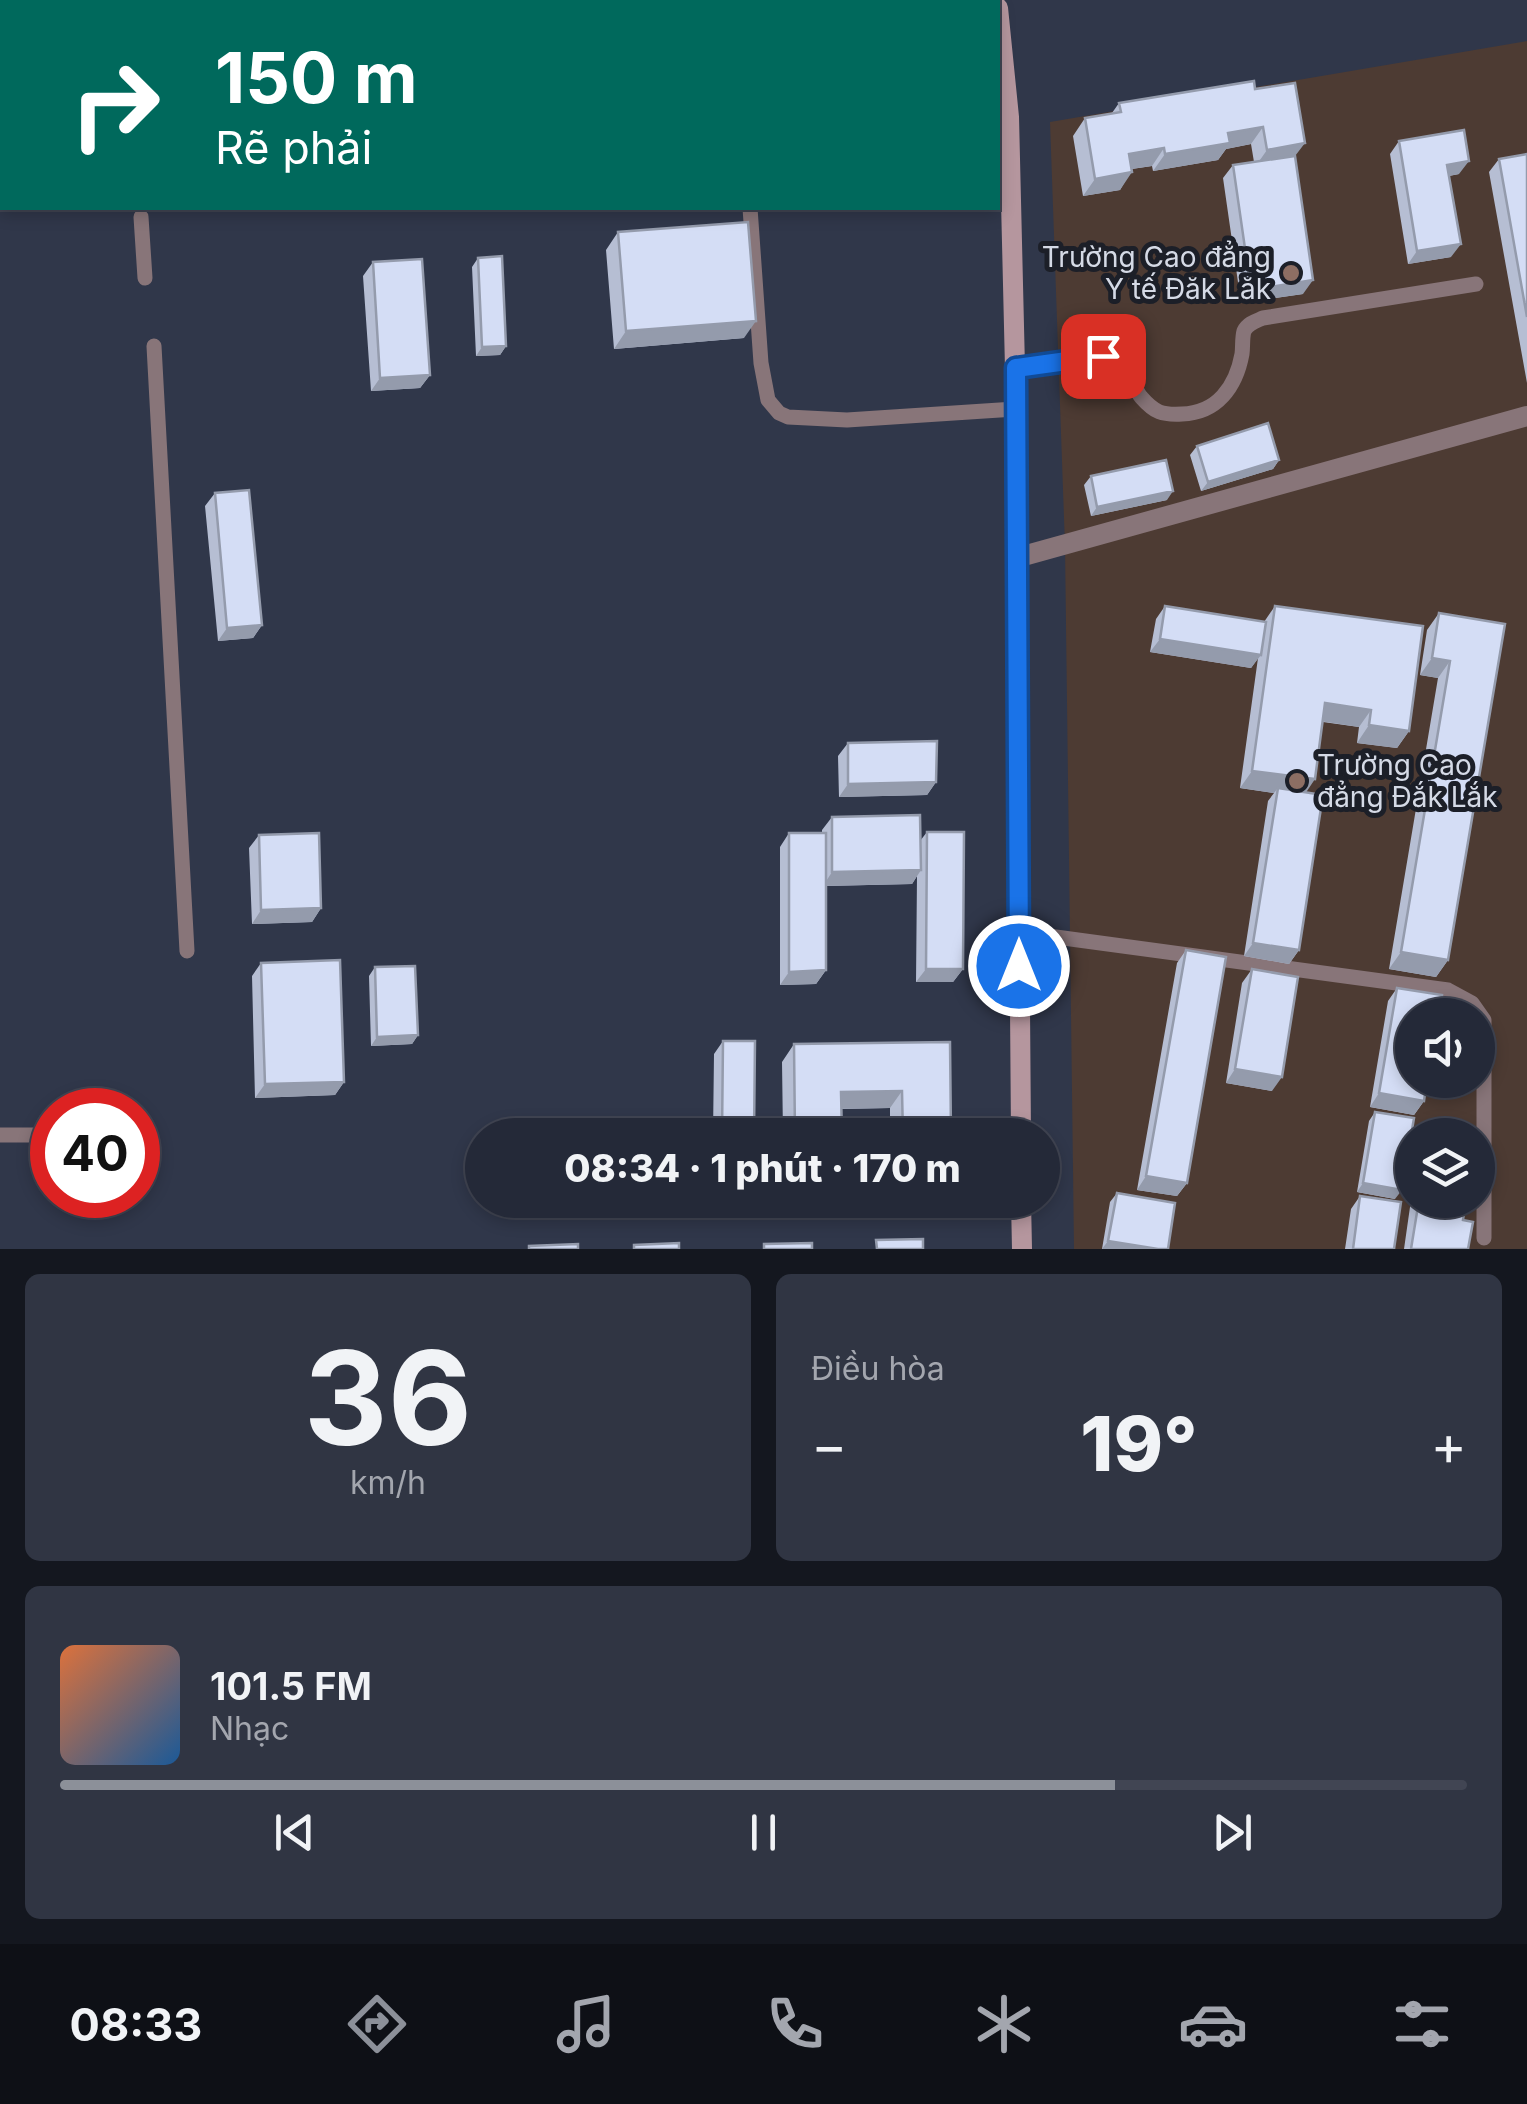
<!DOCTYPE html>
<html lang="vi">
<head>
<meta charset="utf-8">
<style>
  :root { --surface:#242938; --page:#303543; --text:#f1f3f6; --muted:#a3a6ae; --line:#414553; --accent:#8c9099 }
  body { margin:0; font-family:Inter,sans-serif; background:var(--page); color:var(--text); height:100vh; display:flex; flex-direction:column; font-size:38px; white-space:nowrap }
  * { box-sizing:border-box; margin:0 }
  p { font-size:32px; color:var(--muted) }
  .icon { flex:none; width:55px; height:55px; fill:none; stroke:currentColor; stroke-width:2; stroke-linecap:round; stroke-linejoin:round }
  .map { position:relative; height:1249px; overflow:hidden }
  .details { display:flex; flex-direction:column; gap:25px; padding:25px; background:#14171f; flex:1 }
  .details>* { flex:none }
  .guide { position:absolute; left:0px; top:0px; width:1000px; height:210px; box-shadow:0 5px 15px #0003,0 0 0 2px var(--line); background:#00695c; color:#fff; overflow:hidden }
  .fabs { position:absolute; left:1395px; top:998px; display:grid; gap:20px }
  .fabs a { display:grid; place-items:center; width:100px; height:100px; border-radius:50%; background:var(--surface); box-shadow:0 5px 15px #0003,0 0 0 2px var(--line); font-size:50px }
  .speed { position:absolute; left:30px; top:1088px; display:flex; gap:20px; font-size:50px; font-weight:700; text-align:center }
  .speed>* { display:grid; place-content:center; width:130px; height:130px; border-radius:50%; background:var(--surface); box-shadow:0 5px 15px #0003,0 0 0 2px var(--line); line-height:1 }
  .speed .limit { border:15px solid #d22; background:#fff; color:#111 }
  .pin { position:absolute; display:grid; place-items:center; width:85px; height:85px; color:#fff; margin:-42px; border-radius:20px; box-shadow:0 5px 15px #0006 }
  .me { position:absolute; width:110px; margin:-55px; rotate:0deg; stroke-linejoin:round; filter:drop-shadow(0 0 8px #0008) }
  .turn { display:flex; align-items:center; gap:35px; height:210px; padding:0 50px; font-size:45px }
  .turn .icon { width:130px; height:130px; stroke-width:2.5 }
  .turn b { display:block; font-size:70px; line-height:85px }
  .big { font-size:75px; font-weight:800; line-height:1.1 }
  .details .card { flex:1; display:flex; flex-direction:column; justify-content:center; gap:15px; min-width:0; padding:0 35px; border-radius:15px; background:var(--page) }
  .details .dial { align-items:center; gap:0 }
  .dial b { font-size:130px; line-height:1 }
  .song { display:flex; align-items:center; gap:30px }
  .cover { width:120px; height:120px; border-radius:15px; background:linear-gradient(135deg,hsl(20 70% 55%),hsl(210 70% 35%)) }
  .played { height:10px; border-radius:5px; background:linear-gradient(90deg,var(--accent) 75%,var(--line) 75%) }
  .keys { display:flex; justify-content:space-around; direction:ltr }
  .heat { display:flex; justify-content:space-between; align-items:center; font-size:55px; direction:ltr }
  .details .tiles { flex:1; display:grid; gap:25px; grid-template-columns:1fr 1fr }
  .card:last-child { grid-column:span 2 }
  .trip { position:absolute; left:465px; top:1118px; width:595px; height:100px; border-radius:50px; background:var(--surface); box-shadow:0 5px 15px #0003,0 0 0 2px var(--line); font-weight:800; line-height:100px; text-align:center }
  .menu { display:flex; height:160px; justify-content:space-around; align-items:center; background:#0e1016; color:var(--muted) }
  .menu .icon { width:70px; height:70px }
  .menu .selected { color:var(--accent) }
  .menu b { font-size:45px; color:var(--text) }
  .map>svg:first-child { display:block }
  .education { fill:#4d3b33; fill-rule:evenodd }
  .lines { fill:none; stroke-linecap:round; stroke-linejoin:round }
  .lane { stroke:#887579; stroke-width:15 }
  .street { stroke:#887579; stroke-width:20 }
  .secondary { stroke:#b5969e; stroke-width:20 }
  .wall { fill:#b6bed3 }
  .shaded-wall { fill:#949bac }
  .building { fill:#d4ddf5; stroke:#949bac; stroke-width:2.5 }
  .route-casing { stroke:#114b97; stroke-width:25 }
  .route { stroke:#1a73e8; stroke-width:18 }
  .education-dot { fill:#8d6e63; stroke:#1c1f28; stroke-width:4 }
  .labels { text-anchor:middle; stroke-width:10; stroke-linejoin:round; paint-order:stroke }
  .poi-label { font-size:28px; fill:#d5dae6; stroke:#1c1f28; text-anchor:end }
</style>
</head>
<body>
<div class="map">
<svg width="1527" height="1249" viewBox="0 0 1527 1249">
  <rect width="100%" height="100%" fill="#30374a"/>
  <!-- education -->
  <path class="education" d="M1527,41V1249H1074L1065,546L1050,122ZM1412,1015H1478V1080H1412ZM1412,1135H1478V1200H1412Z"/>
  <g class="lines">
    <!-- lane -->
    <path class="lane" d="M750,208L761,363L768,400L779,413L788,417L847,420L1015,409
      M141,217L145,278
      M154,346L187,951
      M1015,368C1034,365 1102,352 1116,359C1129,365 1132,386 1141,397C1155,413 1162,415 1182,414C1217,413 1236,387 1242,354C1243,347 1242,338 1244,331C1248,323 1256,321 1263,318L1476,284
      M1019,932L1448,990L1472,1003L1484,1020V1238
      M0,1135H52"/>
    <!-- street -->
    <path class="street" d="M1016,558L1527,416"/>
    <!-- secondary -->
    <path class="secondary" d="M998,8L1009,117L1015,368L1021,1135
      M1021,1200L1022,1249"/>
  </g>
  <!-- wall -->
  <path class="wall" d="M1255,89L1295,157L1303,294L1241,303L1223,178L1233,165L1254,162L1251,144L1226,149L1218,160L1153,171L1152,166L1132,169L1120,190L1083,196L1073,136L1085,118L1112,113L1119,103Z
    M1399,141L1459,174L1449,176L1451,257L1408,264L1390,154Z
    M1527,154V383L1489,172L1499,159Z
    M618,232L744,338L614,349L606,250Z
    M478,258L506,346L500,355L476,356L472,267Z
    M373,262L430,375L420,388L371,391L363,276Z
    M1197,446L1279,460L1273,469L1201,491L1190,455Z
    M1091,476L1167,500L1091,516L1084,485Z
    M215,493L262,625L253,638L218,641L205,506Z
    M1165,606L1264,622L1275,606L1409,731L1397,748L1357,743L1359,727L1323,722L1306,792L1299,950L1289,964L1244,956L1268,801L1274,793L1240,788L1258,658L1251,668L1150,652L1156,619Z
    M1439,613L1505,624L1448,960L1436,977L1389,969L1438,678L1420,675L1427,630Z
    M848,743L936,782L927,795L839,797L838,756Z
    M832,817L920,841L927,832L963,969L953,982H916L917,876L912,884L826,886V970L816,984L780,985V847L789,833H822V830Z
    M259,835L321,908L312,922L252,924L249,848Z
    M1186,950L1187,1183L1177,1196L1137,1190L1177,963Z
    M261,963L344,1082L335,1095L255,1098L252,976Z
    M375,967L418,1035L412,1044L371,1046L369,976Z
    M1252,969L1272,1091L1226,1083L1242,983Z
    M1397,988L1424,1101L1414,1115L1370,1107L1388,1001Z
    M723,1041L754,1135H713L714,1054Z
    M950,1042L951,1135H890V1108L842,1109V1135H783L782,1062L794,1044Z
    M1375,1112L1395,1199L1357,1192L1369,1121Z
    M1117,1193L1168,1249H1102L1110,1202Z
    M1412,1193V1200H1466L1463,1220L1468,1249H1404Z
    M1360,1196L1394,1249H1345L1351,1209Z
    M784,1200H951L940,1216L784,1218Z"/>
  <!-- shaded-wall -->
  <path class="shaded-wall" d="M1263,127L1251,144L1226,149L1218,160L1153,171L1165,154L1228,133Z
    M1305,143L1292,160L1255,167L1267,150Z
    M1164,148L1152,166L1117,171L1129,154Z
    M1469,161L1459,174L1438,178L1447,165Z
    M1132,172L1120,190L1083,196L1095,179Z
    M1461,244L1451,257L1408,264L1417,251Z
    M1313,280L1303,294L1241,303L1251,290Z
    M756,321L744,338L614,349L626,331Z
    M506,346L500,355L476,356L482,347Z
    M430,375L420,388L371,391L380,378Z
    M1279,460L1273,469L1201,491L1208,482Z
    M1173,491L1167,500L1091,516L1097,507Z
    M262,625L253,638L218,641L227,628Z
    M1160,639L1261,655L1251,668L1150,652Z
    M1432,658L1450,661L1438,678L1420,675Z
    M1325,703L1371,710L1359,727L1313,720Z
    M1369,725L1409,731L1397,748L1357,743Z
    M1252,771L1315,779L1303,797L1278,788L1274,793L1240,788Z
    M936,782L927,795L839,797L848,784Z
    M921,870L912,884L823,886L832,872Z
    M321,908L312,922L252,924L261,910Z
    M1253,943L1299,950L1289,964L1244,956Z
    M1401,952L1448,960L1436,977L1389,969Z
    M926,969H963L953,982H916Z
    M826,970L816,984L780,985L789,972Z
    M418,1035L412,1044L371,1046L377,1037Z
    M1235,1069L1282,1077L1272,1091L1226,1083Z
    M344,1082L335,1095L255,1098L265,1084Z
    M902,1091L890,1108L829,1109L841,1092Z
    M1379,1093L1424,1101L1414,1115L1370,1107Z
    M1146,1176L1187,1183L1177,1196L1137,1190Z
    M1363,1183L1402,1190L1395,1199L1357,1192Z
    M713,1200H746L743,1203L712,1202Z
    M951,1200L940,1216L784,1218L796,1201Z
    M1108,1241L1158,1249H1102Z"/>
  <!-- building -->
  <path class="building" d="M1254,81L1255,89L1295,83L1305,143L1267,150L1263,127L1228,133L1230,143L1165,154L1164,148L1129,154L1132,172L1095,179L1085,118L1121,112L1119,103Z
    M1464,130L1469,161L1447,165L1461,244L1417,251L1399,141Z
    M1527,154V317L1499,159Z
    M1295,156L1313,280L1251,290L1233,165Z
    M748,222L756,321L626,331L618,232Z
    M502,256L506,346L482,347L478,258Z
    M422,259L430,375L380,378L373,262Z
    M1268,423L1279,460L1208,482L1197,446Z
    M1166,460L1173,491L1097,507L1091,476Z
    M249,490L262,625L227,628L215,493Z
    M1165,606L1266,622L1261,655L1160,639Z
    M1275,606L1423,626L1409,731L1369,725L1371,710L1325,703L1315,779L1252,771Z
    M1439,613L1505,624L1448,960L1401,952L1450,661L1432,658Z
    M937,741L936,782L848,784V743Z
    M1278,788L1323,795L1299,950L1253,943Z
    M920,815L921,870L832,872V817Z
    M927,832H964L963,969H926Z
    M319,833L321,908L261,910L259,835Z
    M789,833H826V970L789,972Z
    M1186,950L1226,957L1187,1183L1146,1176Z
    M340,960L344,1082L265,1084L261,963Z
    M415,966L418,1035L377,1037L375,967Z
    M1252,969L1298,977L1282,1077L1235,1069Z
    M1397,988L1442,995L1439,1015H1412V1080H1427L1424,1101L1379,1093Z
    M723,1041H755L754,1135H722Z
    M950,1042L951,1135H903L902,1091L841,1092L842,1135H795L794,1044Z
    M1375,1112L1414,1118L1402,1190L1363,1183Z
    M1117,1193L1175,1203L1168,1249H1158L1108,1241Z
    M1360,1196L1401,1202L1394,1249H1353Z
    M1419,1200H1466L1463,1220L1473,1222L1468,1249H1411Z
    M923,1239V1249H877L876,1240Z
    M679,1243V1249H634V1245Z
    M812,1243V1249H764V1244Z
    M578,1244V1249H529V1246Z"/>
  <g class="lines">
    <defs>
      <path id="route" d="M1019,966L1016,368L1103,356"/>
    </defs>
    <!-- route casing -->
    <use href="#route" class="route-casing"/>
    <!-- route -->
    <use href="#route" class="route"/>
  </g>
  <!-- markers -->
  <g class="education-dot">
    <circle cx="1291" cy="273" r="10"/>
    <circle cx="1297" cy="781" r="10"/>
  </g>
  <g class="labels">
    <!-- poi labels -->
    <g class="poi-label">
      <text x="1271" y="267">Trường Cao đẳng<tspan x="1271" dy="32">Y tế Đăk Lăk</tspan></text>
      <text x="1317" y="775" text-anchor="start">Trường Cao<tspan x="1317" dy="32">đẳng Đắk Lắk</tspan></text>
    </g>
  </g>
</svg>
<div class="fabs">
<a><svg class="icon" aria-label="sound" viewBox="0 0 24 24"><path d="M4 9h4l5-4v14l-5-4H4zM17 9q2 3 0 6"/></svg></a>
<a><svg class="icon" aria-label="layers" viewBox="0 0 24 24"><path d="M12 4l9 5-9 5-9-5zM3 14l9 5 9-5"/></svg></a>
</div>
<div class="speed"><div class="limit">40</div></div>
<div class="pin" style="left:1103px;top:356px;background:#d93025"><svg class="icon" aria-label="arrive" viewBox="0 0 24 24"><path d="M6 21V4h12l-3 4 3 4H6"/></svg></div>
<svg class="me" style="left:1019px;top:966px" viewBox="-20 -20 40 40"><circle r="17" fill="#1a73e8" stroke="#fff" stroke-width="3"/><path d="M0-11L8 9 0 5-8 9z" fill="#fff"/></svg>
<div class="trip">08:34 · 1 phút · 170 m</div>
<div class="guide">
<div class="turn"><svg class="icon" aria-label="right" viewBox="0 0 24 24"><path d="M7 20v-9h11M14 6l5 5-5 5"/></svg><div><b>150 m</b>Rẽ phải</div></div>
</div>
</div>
<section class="details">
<div class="tiles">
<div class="card dial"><b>36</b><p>km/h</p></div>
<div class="card"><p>Điều hòa</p>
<div class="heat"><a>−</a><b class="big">19°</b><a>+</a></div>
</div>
<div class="card">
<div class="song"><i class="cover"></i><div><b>101.5 FM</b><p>Nhạc</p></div></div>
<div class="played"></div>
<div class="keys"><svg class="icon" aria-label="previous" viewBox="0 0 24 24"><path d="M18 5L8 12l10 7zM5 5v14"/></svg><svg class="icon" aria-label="pause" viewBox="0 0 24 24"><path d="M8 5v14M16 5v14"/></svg><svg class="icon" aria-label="next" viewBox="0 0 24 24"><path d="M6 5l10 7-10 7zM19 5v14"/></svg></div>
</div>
</div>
</section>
<nav class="menu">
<b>08:33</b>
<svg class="icon selected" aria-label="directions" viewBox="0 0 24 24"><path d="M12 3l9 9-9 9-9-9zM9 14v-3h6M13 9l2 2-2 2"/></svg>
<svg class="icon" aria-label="music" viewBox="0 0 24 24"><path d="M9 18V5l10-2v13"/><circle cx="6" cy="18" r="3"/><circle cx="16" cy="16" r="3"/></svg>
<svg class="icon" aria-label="phone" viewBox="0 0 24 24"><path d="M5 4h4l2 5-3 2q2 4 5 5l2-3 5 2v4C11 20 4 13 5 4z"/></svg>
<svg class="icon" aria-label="climate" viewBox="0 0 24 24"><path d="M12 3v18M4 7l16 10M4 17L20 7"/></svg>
<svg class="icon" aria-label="car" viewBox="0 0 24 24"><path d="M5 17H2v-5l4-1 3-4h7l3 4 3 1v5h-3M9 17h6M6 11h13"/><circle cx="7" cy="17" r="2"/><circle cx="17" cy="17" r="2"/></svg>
<svg class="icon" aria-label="filters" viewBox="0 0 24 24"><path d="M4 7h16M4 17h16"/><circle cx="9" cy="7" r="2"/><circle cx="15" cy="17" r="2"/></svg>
</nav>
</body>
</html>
